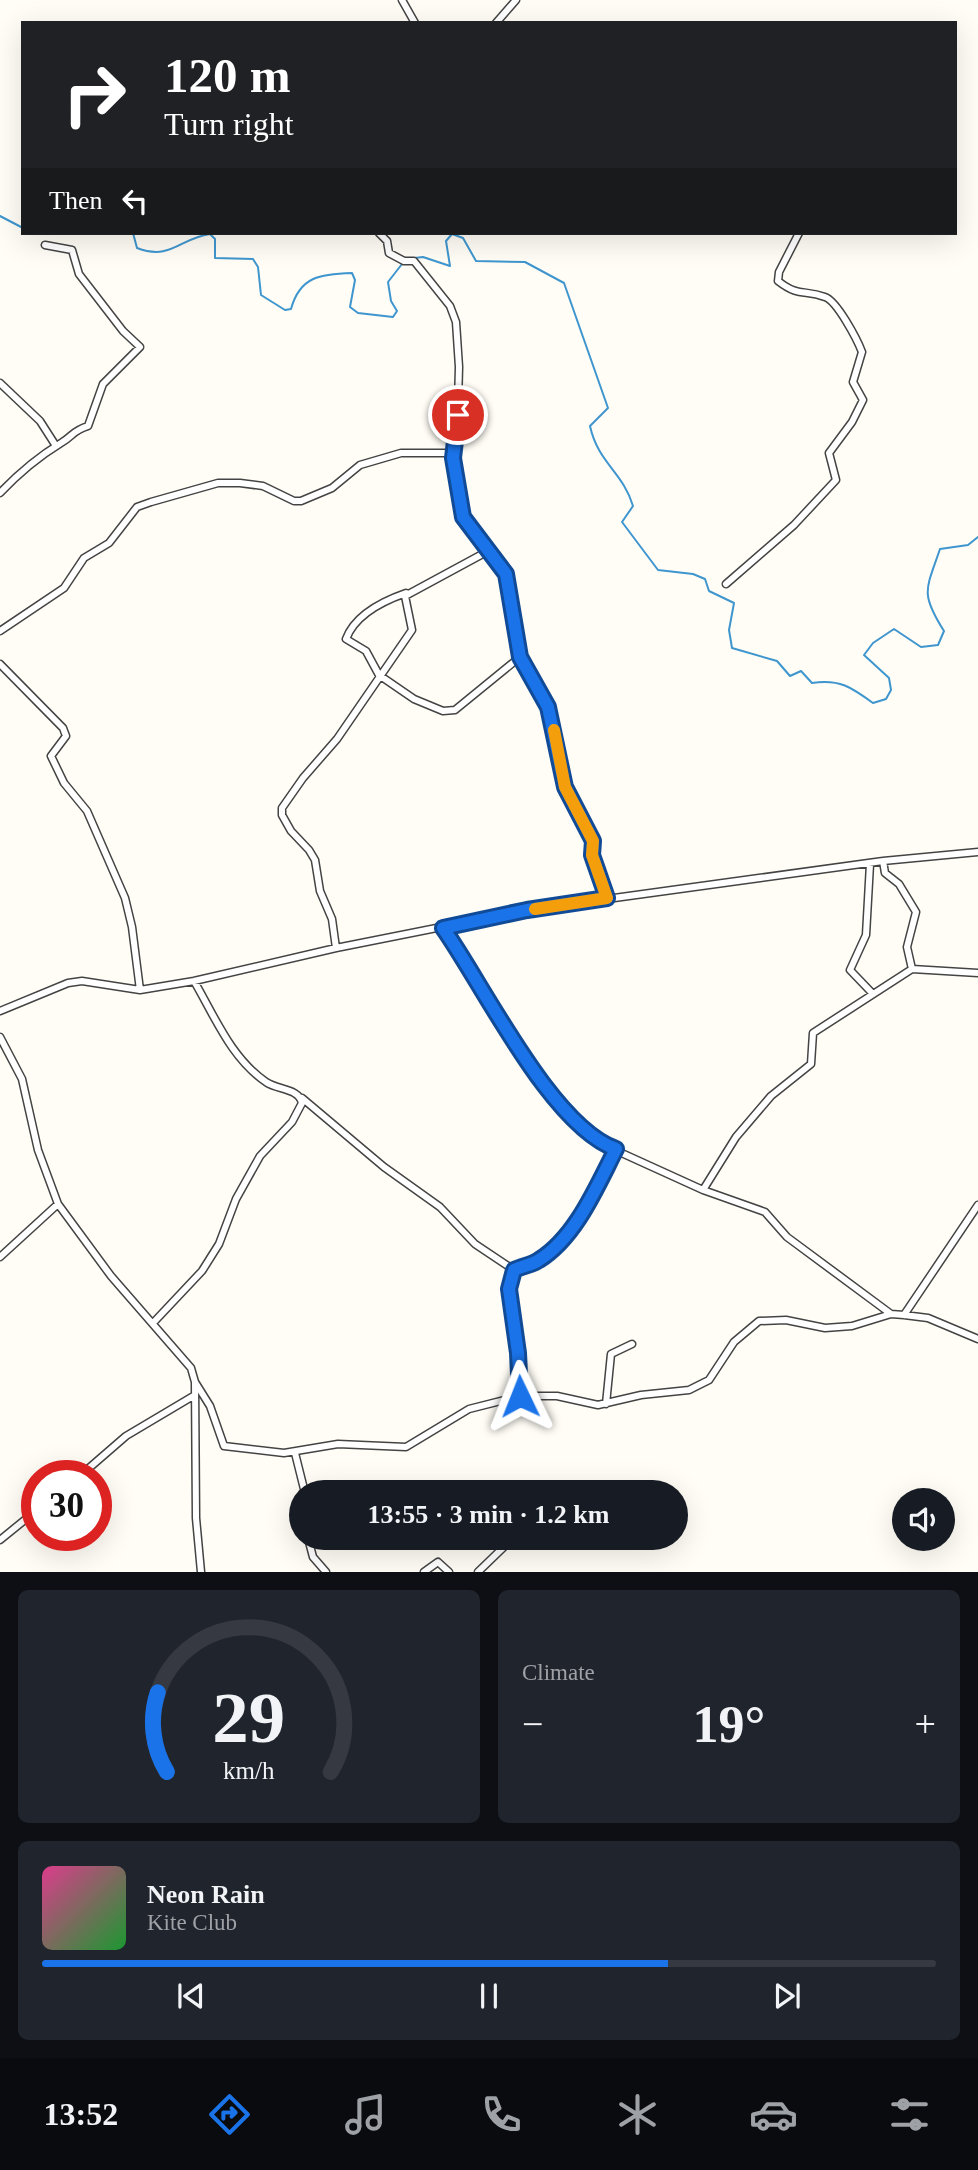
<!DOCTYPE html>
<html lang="en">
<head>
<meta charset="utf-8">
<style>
  :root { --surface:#171b24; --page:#20242c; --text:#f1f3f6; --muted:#9ea1a6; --line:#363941; --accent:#1a73e8 }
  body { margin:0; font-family:Georgia,serif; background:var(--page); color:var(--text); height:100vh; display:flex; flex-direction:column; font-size:26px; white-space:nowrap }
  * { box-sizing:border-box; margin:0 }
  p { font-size:23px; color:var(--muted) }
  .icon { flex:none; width:38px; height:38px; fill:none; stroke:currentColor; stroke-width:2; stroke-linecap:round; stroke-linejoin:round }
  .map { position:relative; height:1572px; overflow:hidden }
  .sheet { display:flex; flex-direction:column; gap:18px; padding:18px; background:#0d0f14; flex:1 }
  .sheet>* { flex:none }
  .hud { position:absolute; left:21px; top:21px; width:936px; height:214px; border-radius:0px; box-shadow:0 7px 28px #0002; background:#202124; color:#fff; overflow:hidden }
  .tools { position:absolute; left:892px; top:1488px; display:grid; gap:14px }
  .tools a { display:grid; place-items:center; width:63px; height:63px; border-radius:50%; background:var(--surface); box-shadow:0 7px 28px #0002; font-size:35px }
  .speed { position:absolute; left:21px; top:1460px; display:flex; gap:14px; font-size:35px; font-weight:700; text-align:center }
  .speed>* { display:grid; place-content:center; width:91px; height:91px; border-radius:50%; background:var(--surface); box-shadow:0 7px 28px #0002; line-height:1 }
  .speed .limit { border:10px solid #d22; background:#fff; color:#111 }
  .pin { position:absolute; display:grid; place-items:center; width:60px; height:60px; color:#fff; margin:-30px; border:4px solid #fff; border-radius:50%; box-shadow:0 2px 7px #0007 }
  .me { position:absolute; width:77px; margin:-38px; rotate:358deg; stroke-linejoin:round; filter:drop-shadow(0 0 5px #0008) }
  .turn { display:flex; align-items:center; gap:24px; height:147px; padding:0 28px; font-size:32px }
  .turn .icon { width:91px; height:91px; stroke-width:2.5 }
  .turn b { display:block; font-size:49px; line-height:60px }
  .then { display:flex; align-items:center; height:66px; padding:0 28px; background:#0003; gap:14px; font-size:26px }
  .big { font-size:52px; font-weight:800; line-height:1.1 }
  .sheet .card { flex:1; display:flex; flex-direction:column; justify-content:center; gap:10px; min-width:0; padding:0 24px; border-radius:10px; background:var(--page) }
  .sheet .dial { align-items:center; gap:0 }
  .dial svg { height:182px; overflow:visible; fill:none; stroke:var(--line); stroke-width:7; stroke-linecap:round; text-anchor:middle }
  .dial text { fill:var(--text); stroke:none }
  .song { display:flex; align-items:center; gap:21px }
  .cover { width:84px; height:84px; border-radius:10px; background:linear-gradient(135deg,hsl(330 70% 55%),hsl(130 70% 35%)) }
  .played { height:7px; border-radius:4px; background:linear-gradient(90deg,var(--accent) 70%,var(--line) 70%) }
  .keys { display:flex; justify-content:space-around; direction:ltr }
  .heat { display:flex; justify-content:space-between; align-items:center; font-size:38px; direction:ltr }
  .sheet .tiles { flex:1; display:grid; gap:18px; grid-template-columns:1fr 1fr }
  .card:last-child { grid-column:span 2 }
  .trip { position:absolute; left:289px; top:1480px; width:399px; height:70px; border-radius:35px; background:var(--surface); box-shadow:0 7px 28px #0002; font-weight:800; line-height:70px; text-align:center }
  .tabs { display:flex; height:112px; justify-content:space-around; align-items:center; background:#090b0e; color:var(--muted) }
  .tabs .icon { width:49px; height:49px }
  .tabs .active { color:var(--accent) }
  .tabs b { font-size:32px; color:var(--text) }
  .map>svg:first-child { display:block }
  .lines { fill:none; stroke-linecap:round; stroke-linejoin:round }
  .stream { stroke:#3f96cf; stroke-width:2 }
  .street-casing { stroke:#444; stroke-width:9 }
  .street { stroke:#fff; stroke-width:6 }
  .route-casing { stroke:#114b97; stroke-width:18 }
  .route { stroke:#1a73e8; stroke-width:12 }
  .slow { stroke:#f59e0b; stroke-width:12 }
</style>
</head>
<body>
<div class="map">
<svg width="978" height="1572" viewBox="0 0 978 1572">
  <rect width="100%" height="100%" fill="#fffdf5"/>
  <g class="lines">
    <!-- stream -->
    <path class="stream" d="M0,216L23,228
      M133,233L137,248C171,261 180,238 210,234L215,239V258L253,259L258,267L261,295L285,310L291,309C300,276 321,274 352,273L355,280L350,307L358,313L393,317L397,311L391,301L388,282L402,264
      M406,259L423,257L450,266L446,241L452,234L463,238L476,261L525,262L564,283L608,408L590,426C598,463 623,472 633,506L622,522L658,570L693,574L705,579L709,591L734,603L729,630L732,648L777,661L790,676L801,671L812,683C840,679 851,687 873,703L886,699L891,690L889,678L864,655L873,643L894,629L921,647L938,645L944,631C920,593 926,590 940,549L968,545L978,537"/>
    <defs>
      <path id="street" d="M402,0L415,23
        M496,23L516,0
        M379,233L387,241L389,253L404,261H414L450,306L456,322L459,367L457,439L453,458
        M0,383L40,421L56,446
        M0,493C18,474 38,457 61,443C73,436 72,431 88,426L103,384L140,347L123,331L79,274L72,250L45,245
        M726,584L794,525L836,480L829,453L852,422L863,400L853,382L862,352C857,339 837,301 825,297C804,289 800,298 778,281L779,272L799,233
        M406,593C383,601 355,615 346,639L366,651L379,675L414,699L443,711L455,710L520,657
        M0,631L64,588L84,558L109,543L137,507L151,502L218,483H240L263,486L294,501H301L332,488L360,465L401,453H448L453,458L463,517L506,574L520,657L548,707L565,787L593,841L592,855L607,898
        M0,664L63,728L66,736L51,756L64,783L87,811L125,898L132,927L140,990
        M883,861L885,873L899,884L916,912L907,947L912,969L978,973
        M870,864L866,935L850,970L873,994
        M443,928L539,1078L586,1133L604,1145L703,1190L765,1212L787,1237L891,1314
        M336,948L332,919L320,891L315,860L309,850L291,831L282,815V808L303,778L337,739L412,630L405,596L490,550
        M0,1011L68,983L82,981L140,990L194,981L336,948L527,910L883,861L978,852
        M0,1037L22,1079L38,1150L58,1204L111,1276L191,1368L195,1382L196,1518L201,1572
        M302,1098L384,1167L440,1207L475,1244L514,1270
        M703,1190L736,1137L771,1096L811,1064L813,1033L912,969
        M0,1257L58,1204
        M904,1315L978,1205
        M153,1323L202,1271L219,1244L236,1199L260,1156L292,1122L302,1103C299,1088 277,1090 266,1082C231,1058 215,1017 194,981
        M195,1382L210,1406L224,1446L284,1453L338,1444L406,1447L469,1409L520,1396H557L598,1405L641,1395L689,1390L709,1380L734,1342L759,1321L786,1320L825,1328L852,1326L891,1314L904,1315L928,1318L978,1339
        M520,1396C519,1381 520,1366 518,1352C514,1325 503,1296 514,1270C522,1266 532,1265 540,1260C576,1237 597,1186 616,1149
        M606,1404L611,1354L632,1344
        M295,1453L305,1493
        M81,1475L126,1436L195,1395
        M308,1538L313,1557L326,1572
        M0,1540L37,1510
        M424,1572L438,1562L449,1572
        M478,1572L510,1541"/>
    </defs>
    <!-- street casing -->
    <use href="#street" class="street-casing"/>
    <!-- street -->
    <use href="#street" class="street"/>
  </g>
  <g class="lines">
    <defs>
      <path id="route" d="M458,415L453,458L463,517L506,574L520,657L548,707L565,787L593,841L592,855L607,898L527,910L443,928C484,986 551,1126 616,1149C597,1186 576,1237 539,1260C532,1265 522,1266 514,1270L509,1289L518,1353L520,1396"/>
    </defs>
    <!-- route casing -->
    <use href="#route" class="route-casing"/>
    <!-- route -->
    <use href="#route" class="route"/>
    <!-- slow -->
    <path class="slow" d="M535,909L607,898L592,855L593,841L565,787L554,730"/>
  </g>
</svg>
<div class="tools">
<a><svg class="icon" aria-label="sound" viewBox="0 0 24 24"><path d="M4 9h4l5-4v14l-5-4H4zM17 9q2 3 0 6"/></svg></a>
</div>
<div class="speed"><div class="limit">30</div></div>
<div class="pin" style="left:458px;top:415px;background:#d93025"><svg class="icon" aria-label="arrive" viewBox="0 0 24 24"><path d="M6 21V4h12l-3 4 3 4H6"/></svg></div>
<svg class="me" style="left:520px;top:1396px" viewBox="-20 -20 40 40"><path d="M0-17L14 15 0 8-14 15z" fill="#1a73e8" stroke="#fff" stroke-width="4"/></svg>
<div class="trip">13:55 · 3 min · 1.2 km</div>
<div class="hud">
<div class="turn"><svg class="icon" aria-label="right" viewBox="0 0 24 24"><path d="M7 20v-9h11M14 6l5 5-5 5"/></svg><div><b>120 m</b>Turn right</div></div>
<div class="then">Then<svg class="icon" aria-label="left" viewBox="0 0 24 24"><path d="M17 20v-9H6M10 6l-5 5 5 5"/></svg></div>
</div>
</div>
<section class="sheet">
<div class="tiles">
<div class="card dial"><svg viewBox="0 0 100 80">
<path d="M14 69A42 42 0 1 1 86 69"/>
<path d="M14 69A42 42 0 0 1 10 34" stroke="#1a73e8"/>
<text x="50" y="56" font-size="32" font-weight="700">29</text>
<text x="50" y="72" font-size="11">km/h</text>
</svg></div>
<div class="card"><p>Climate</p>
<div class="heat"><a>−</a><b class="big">19°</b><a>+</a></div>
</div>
<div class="card">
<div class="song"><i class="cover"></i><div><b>Neon Rain</b><p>Kite Club</p></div></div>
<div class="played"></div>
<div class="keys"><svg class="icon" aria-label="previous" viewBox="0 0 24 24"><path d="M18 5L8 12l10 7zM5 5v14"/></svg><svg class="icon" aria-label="pause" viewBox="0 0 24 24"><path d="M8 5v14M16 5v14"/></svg><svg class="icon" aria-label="next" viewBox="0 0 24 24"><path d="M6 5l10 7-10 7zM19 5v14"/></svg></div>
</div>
</div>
</section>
<nav class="tabs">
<b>13:52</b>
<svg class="icon active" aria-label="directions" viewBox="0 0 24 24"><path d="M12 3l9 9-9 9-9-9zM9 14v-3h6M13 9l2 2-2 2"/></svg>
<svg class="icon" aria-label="music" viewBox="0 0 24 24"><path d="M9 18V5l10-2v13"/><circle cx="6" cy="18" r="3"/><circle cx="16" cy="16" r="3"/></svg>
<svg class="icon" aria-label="phone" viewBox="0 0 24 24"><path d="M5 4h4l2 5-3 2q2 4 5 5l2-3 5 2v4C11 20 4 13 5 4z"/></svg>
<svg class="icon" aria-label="climate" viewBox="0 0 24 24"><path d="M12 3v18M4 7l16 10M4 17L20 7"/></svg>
<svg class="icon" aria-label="car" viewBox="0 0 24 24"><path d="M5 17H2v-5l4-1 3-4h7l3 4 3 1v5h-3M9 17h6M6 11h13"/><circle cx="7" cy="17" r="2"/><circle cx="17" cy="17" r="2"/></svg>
<svg class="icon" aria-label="filters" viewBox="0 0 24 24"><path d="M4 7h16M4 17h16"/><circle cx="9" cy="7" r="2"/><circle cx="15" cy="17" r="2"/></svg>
</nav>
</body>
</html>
